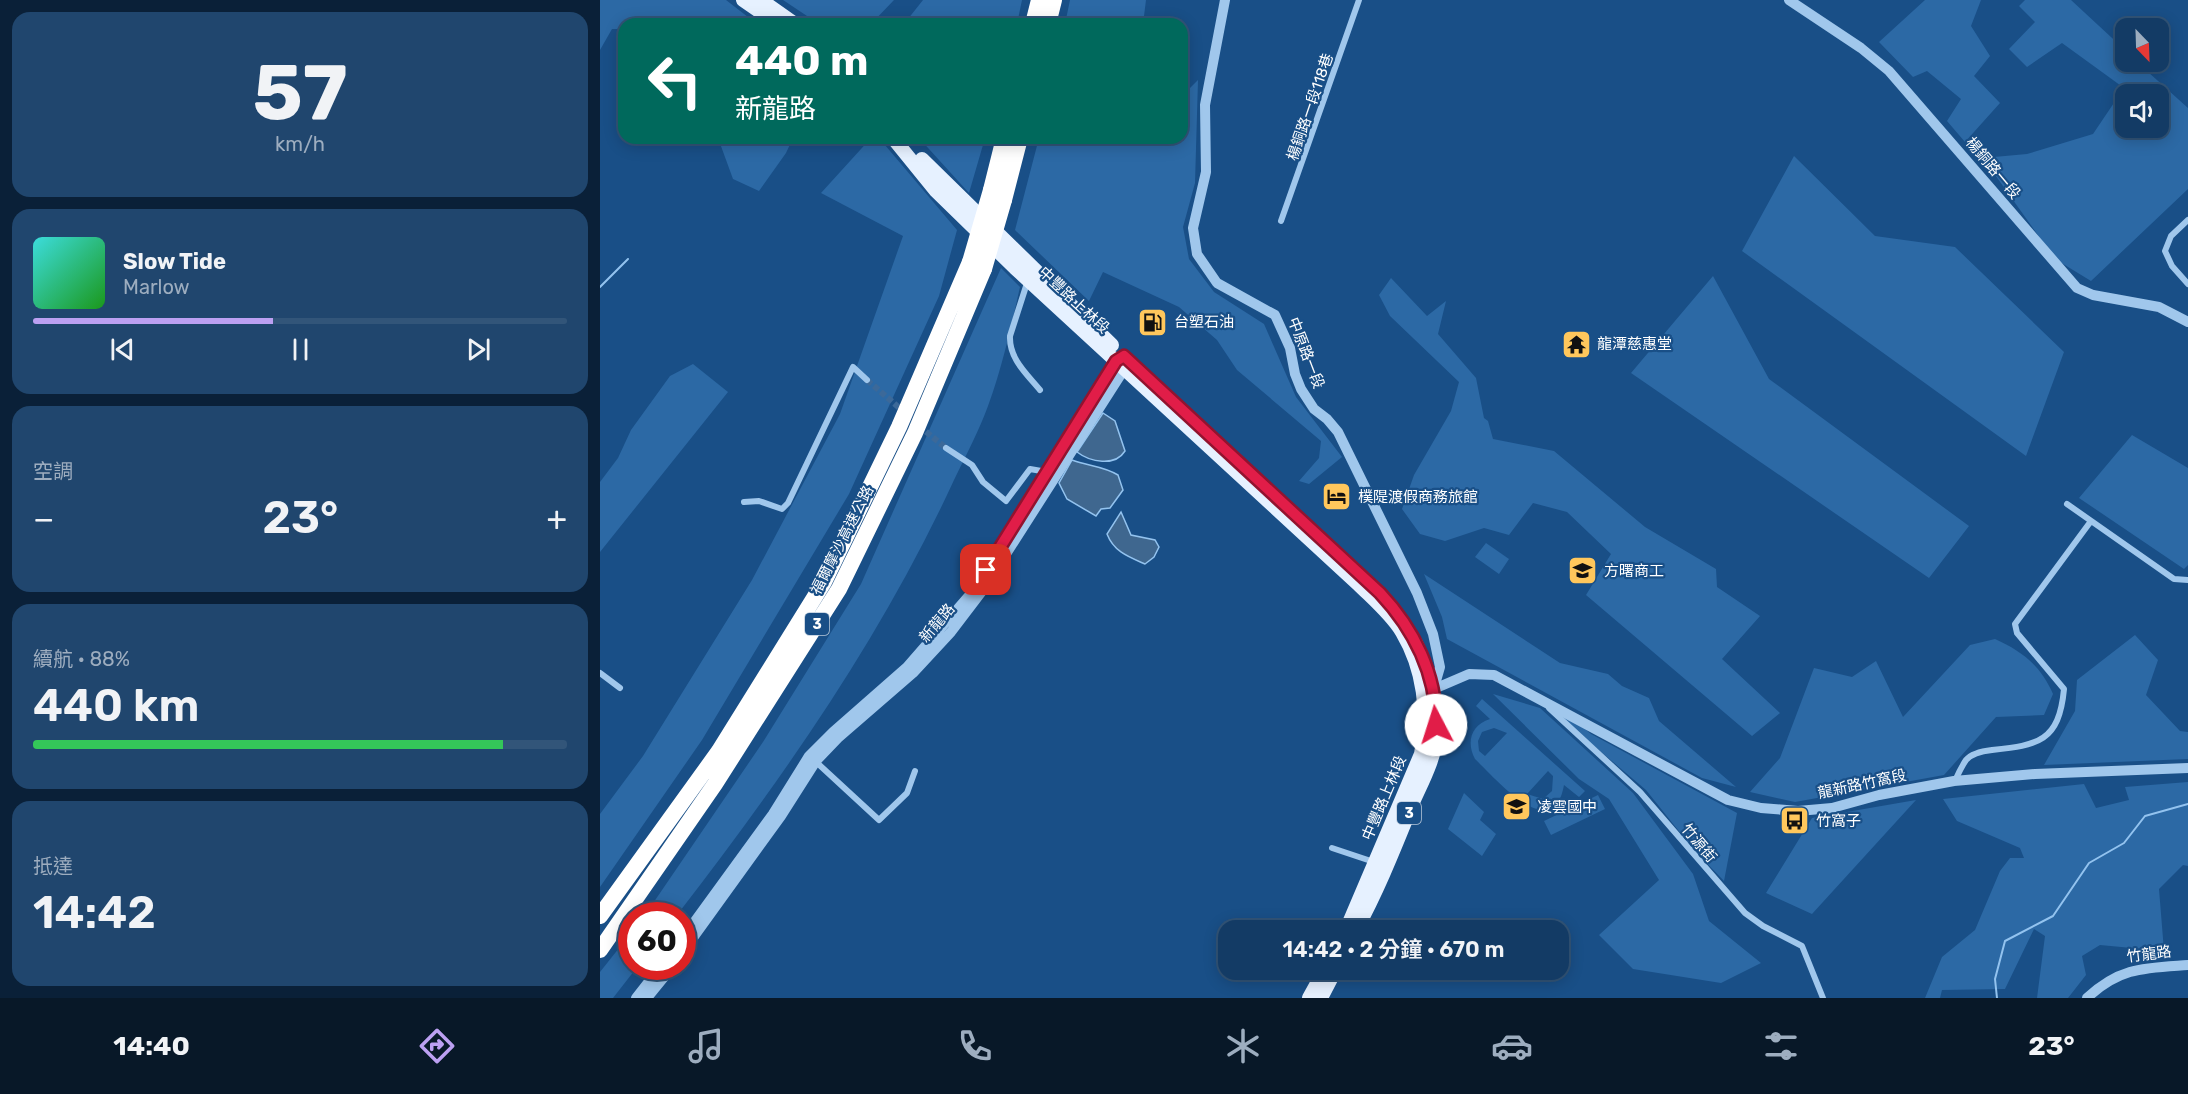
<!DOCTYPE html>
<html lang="zh-TW">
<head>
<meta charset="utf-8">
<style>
  :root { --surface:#133b65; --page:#20466e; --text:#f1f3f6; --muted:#9dadbf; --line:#325579; --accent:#bca0f2 }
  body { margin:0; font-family:Rubik,"Noto Sans TC",sans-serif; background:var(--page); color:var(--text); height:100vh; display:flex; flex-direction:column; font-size:22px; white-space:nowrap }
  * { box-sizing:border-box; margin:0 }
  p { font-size:20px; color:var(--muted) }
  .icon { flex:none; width:33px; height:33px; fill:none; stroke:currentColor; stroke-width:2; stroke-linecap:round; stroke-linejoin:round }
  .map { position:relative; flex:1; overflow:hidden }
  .side { display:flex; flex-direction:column; gap:12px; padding:12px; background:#0a2038; width:600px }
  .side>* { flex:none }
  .guide { position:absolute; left:18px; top:18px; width:570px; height:126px; border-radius:18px; box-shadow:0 3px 15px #0003,0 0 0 2px var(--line); background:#00695c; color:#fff; overflow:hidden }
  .needle { width:39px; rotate:157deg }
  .fabs { position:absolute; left:1515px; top:18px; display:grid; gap:12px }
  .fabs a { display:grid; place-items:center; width:54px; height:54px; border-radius:12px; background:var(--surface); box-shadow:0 3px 15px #0003,0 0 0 2px var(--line); font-size:30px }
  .speed { position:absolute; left:18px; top:902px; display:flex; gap:12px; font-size:30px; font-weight:700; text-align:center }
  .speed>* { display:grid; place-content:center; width:78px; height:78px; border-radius:50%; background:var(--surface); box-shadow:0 3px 15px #0003,0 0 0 2px var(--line); line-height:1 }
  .speed .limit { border:9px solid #d22; background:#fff; color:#111 }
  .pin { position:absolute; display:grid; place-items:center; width:51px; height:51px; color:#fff; margin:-26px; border-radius:12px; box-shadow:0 3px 9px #0006 }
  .me { position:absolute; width:66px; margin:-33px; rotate:355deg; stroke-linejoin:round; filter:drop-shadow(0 0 4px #0008) }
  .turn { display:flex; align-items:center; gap:21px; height:126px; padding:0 18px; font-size:27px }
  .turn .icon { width:78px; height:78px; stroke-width:2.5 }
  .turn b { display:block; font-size:42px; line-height:51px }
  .big { font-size:45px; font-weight:600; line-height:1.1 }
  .side .card { flex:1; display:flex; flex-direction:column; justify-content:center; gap:9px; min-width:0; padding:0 21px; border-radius:18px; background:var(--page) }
  .side .dial { align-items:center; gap:0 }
  .dial b { font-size:78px; line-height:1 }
  .song { display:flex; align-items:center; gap:18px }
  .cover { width:72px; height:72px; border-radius:9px; background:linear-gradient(135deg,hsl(180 70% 55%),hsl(120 70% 35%)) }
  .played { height:6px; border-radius:3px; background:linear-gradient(90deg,var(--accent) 45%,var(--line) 45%) }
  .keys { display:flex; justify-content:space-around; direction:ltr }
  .heat { display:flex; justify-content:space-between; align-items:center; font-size:33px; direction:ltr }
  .charge { height:9px; border-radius:4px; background:linear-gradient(90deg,#34c759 88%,var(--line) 0) }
  .trip { position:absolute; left:618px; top:920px; width:351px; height:60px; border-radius:18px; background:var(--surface); box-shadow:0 3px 15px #0003,0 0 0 2px var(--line); font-weight:600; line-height:60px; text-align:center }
  .dock { display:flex; height:96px; justify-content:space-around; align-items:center; background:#081828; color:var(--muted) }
  .dock .icon { width:42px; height:42px }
  .dock .active { color:var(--accent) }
  .dock b { font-size:27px; color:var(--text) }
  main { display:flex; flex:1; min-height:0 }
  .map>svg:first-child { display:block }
  .green { fill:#2c69a5; fill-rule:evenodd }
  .water { fill:#3f678f; stroke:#93c3ef; stroke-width:1.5 }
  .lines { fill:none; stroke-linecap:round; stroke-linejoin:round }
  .stream { stroke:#93c3ef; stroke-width:2 }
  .minor-tunnel { stroke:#3c6999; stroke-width:6; stroke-dasharray:6 3; stroke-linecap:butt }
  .minor { stroke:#a0c7ec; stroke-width:6 }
  .tertiary { stroke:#a0c7ec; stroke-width:10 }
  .primary { stroke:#e6f1ff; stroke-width:14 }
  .motorway { stroke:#fff; stroke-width:16 }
  .motorway-bridge { stroke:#fff; stroke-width:16 }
  .route-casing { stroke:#92132f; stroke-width:15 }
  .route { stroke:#e11d48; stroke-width:10 }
  .labels { text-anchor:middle; stroke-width:4.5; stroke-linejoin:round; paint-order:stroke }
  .shield { fill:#194f87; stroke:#bacadb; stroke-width:1.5 }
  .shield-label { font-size:14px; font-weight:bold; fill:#fff }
  .street-label { font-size:15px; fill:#fff; stroke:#194f87 }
  .poi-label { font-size:15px; fill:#fff; stroke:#194f87; text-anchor:start }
</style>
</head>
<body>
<main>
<section class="side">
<div class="card dial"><b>57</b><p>km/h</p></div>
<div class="card">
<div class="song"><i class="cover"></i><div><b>Slow Tide</b><p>Marlow</p></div></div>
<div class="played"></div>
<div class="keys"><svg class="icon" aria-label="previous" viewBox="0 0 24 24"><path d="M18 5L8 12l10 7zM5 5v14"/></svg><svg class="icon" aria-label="pause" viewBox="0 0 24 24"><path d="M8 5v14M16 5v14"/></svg><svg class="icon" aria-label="next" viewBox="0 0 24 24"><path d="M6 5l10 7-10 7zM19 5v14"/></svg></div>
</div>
<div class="card"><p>空調</p>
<div class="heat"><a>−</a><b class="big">23°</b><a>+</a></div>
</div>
<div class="card"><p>續航 · 88%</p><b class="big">440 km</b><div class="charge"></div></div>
<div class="card"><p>抵達</p><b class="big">14:42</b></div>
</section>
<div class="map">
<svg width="1588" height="998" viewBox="0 0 1588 998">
  <rect width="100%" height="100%" fill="#194f87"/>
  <!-- green -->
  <path class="green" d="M0,0H126L157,24H24V29H12L0,50Z
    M183,0H294L271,24H219Z
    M323,0H422L417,24H304Z
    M470,0H546L543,24H465Z
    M1325,0H1381L1371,26L1390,56L1374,76L1400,103L1365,142L1347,121L1361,99L1327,71L1313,77L1279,42Z
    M1425,0H1471L1525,50L1526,62H1537L1588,108V189L1491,281L1455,259L1383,158L1427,154L1493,134L1524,88L1462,43L1427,67L1409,49L1435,22L1419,6ZM1526,94H1558V128H1526Z
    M598,80L595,183L583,227L589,259L614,292L664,324L696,397L742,457L709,484L699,481L719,458L721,441L637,370L617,340L579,307L503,272L489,301L415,230L439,138H582V96Z
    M118,138H193L186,153L159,191L133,179Z
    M271,138H279L357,230L339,296L249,494L102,740L0,887V814L43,756L152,580L240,414L303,236L221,193Z
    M319,138H385L369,193Z
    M1194,156L1275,236L1355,247L1464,352L1426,456L1142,251Z
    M401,268L420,287C411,327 402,368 388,406C379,431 366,455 354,480C282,637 182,779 77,915H45L163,742L261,584Z
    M1113,276L1169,379L1369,526L1329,578L1031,373Z
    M791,278L827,316L846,301L838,334L876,378L884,418L888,421L893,439L954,451L1045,527L1116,569L1117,587L1160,616L1122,659L1180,713L1152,736L986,595L1011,554L967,512L933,503L909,535L884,528L845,541L820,534L802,509L814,475L851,411L859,382L790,316L779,295Z
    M93,364L128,392L0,552V482L18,458L31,430L70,376Z
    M1532,435L1588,468V565L1584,569L1479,498Z
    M886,543L909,559L899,574L875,557Z
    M824,574L960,663L1008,674L1022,686L1049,698L1059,721L1136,787L1102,778L847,639L842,617Z
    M1535,635L1558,660L1546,695L1580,731L1588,732V759L1444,765L1475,711L1477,680Z
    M1395,639C1422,651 1441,666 1453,694L1444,715L1396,717L1344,775L1195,802L1150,792L1180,758L1214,668L1252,677L1276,661L1303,717L1370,645Z
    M893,694L940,708L1033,793L1093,874L1109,921L1161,963L1121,983L1033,969L999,935L1059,880L1009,799L979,779Z
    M882,699L985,791L979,797L964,785C953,847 894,777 875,759C866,742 871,725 890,719L876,706ZM894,728L907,733L885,756L879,751L878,741L882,732ZM948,771L953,776L952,791L943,799L927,794Z
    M965,717L972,718L991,734L1137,813L1124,881L1094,850L1046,790L967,723Z
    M1588,782V866L1583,865L1559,889L1564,951L1500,945L1482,956L1486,975L1468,998H1437L1445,936L1434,929L1405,989L1342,990L1340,998H1325L1342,957L1375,930L1400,871L1410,858H1424L1420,848L1357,821L1343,799L1484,784L1496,808L1529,800L1525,787Z
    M864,793L884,812L880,820L896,834L882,856L848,829Z
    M998,795L1005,809L951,835L944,821Z
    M1316,800L1212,914L1166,893L1212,818Z
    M31,933L32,966H38L13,998H0V972Z"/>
  <!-- water -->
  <path class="water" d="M503,413L515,421L525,451C515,467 490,462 477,452Z
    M472,460C488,466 504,466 518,475L523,490L510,508L501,509L496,516L467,499L459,483Z
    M521,512L531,535L555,540L559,547L554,557L545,564C529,557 514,552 507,534Z"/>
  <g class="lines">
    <!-- stream -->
    <path class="stream" d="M0,287L28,259
      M1397,998L1395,979L1405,941L1453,916L1489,863L1524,843L1545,816L1588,804"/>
    <!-- minor-tunnel -->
    <path class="minor-tunnel" d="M267,380L303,411
      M319,426L346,448"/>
    <!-- minor -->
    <path class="minor" d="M1588,220L1571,236L1565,251L1572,266L1588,284
      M681,221L759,0
      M428,280L410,336C409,359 427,374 440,390
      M346,448L372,465L383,482L406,501L430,469L447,472
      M144,502L159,501L182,509L188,503L253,367L267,380
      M1467,504L1574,579L1588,580
      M0,673L20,688
      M949,708L1040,792L1145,913L1163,926L1202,946L1223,998
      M214,760L279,820L307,793L315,771
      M1355,781C1358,774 1362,766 1366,760C1372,753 1383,751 1392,750C1438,745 1459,742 1464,689L1417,633L1415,624L1491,521
      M732,848L774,862"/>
    <!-- tertiary -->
    <path class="tertiary" d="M625,0L605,105L606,172L593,228L597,254L617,283L675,315L690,348L695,374L701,389L714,409L727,419L738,432L817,593L833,634L840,667L833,691
      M1189,0L1261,48L1289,71L1477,288L1493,295L1559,307L1588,322
      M827,692L869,674L894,675L1128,800L1161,808L1198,811L1232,808L1279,795L1354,781L1435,774L1588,768
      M82,939L173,814L209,756L233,732L307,667L374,590L516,361L524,356L525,368L383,590L351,632L313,673L238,738L216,761L181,816L82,953
      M36,998L61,966
      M47,998L73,966
      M1487,998C1520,967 1545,968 1588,965"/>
    <!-- primary -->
    <path class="primary" d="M143,0L178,24
      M161,0L195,24
      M293,138L336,191L415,268L758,584C773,599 791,614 802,632C824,669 829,713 821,754L746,930
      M322,159L512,345
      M756,930C779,888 796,844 814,800C823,780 835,758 836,736C838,703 829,673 816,643
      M709,998L725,969
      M721,998L736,969"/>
    <!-- motorway -->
    <path class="motorway" d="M433,24L439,0
      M448,24L454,0
      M391,190L404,138
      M404,200L420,138
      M0,916L119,751L224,582L299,427L370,262
      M0,950L115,784L239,589L315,433L384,269"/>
    <!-- motorway-bridge -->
    <path class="motorway-bridge" d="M370,262L391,190
      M384,269L404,200"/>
  </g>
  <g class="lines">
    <defs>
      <path id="route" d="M386,570L516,361L524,356L780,593C814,629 837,675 836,725"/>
    </defs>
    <!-- route casing -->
    <use href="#route" class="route-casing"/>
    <!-- route -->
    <use href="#route" class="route"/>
  </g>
  <!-- icons -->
  <defs>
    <symbol id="fuel-square" viewBox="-11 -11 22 22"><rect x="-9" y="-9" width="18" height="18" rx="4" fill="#ffc75c" stroke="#194f87"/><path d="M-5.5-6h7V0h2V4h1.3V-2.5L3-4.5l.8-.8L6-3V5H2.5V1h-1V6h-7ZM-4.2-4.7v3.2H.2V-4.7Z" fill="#111"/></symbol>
    <symbol id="temple-square" viewBox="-11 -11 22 22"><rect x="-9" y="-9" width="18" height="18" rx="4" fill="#ffc75c" stroke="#194f87"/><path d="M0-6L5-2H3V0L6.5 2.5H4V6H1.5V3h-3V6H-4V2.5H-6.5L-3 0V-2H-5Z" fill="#111"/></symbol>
    <symbol id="hotel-square" viewBox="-11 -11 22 22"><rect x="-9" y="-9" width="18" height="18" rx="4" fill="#ffc75c" stroke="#194f87"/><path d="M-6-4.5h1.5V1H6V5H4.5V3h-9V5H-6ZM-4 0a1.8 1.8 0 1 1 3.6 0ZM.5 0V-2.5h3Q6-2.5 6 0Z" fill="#111"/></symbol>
    <symbol id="school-square" viewBox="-11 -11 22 22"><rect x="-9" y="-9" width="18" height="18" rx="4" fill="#ffc75c" stroke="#194f87"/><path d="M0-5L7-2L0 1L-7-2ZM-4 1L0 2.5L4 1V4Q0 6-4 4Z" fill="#111"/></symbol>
    <symbol id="bus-square" viewBox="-11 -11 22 22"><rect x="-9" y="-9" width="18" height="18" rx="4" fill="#ffc75c" stroke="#194f87"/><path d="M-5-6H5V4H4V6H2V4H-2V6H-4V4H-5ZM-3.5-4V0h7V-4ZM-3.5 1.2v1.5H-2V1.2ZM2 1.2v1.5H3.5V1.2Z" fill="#111"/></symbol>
  </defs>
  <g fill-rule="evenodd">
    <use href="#fuel-square" x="536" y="306" width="33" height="33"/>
    <use href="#temple-square" x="960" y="328" width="33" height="33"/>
    <use href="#hotel-square" x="720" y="480" width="33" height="33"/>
    <use href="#school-square" x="966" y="554" width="33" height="33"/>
    <use href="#school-square" x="900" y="790" width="33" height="33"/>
    <use href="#bus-square" x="1178" y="804" width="33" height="33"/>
  </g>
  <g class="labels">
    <!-- shield labels -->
    <g class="shield">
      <rect x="205" y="613" width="24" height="22" rx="4.5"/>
      <rect x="797" y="802" width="24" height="22" rx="4.5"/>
    </g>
    <g class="shield-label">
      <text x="217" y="629">3</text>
      <text x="809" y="818">3</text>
    </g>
    <!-- street labels -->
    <g class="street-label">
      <text transform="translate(710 107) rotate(-71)" y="5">楊銅路一段118巷</text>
      <text transform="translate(1393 168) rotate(50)" y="5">楊銅路一段</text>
      <text transform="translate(474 300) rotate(43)" y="5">中豐路上林段</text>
      <text transform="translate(706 353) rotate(69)" y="5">中原路一段</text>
      <text transform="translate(242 540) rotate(-63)" y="5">福爾摩沙高速公路</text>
      <text transform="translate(337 623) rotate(-50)" y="5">新龍路</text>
      <text transform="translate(1262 784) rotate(-12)" y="5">龍新路竹窩段</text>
      <text transform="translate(784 798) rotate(-67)" y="5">中豐路上林段</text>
      <text transform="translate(1099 843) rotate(50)" y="5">竹源街</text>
      <text transform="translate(1549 954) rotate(-7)" y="5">竹龍路</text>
    </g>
    <!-- poi labels -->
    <g class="poi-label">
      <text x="574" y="327">台塑石油</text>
      <text x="997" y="349">龍潭慈惠堂</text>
      <text x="758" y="502">樸隄渡假商務旅館</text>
      <text x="1004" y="576">方曙商工</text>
      <text x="937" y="812">凌雲國中</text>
      <text x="1216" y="826">竹窩子</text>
    </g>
  </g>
</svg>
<div class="fabs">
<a><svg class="needle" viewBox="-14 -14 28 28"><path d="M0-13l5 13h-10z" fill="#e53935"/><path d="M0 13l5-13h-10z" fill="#9dadbf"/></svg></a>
<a><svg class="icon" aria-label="sound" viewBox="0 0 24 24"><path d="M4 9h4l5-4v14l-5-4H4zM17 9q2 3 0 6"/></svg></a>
</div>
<div class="speed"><div class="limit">60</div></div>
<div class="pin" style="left:386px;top:570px;background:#d93025"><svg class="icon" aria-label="arrive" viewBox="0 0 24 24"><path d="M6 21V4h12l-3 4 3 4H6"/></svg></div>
<svg class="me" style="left:836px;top:725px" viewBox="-20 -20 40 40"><circle r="19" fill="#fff"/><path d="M0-13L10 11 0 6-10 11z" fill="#e11d48"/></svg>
<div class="trip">14:42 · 2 分鐘 · 670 m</div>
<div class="guide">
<div class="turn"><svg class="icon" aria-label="left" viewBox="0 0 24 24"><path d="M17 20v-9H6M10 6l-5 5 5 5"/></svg><div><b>440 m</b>新龍路</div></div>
</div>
</div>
</main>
<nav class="dock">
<b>14:40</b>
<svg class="icon active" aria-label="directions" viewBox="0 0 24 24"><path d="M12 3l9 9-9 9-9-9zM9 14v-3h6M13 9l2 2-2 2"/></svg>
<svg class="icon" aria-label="music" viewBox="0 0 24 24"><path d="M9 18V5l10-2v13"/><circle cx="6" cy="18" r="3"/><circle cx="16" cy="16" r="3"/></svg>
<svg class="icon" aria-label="phone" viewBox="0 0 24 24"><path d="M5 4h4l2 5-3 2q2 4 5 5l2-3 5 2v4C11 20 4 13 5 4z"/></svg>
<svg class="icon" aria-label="climate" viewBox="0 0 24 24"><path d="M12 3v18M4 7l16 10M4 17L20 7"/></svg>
<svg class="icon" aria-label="car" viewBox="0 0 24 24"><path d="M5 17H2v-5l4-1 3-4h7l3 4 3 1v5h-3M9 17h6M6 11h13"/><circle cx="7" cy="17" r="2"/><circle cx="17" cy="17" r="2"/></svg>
<svg class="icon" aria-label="filters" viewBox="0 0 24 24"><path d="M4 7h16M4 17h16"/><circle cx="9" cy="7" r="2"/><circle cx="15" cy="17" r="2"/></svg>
<b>23°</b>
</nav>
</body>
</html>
